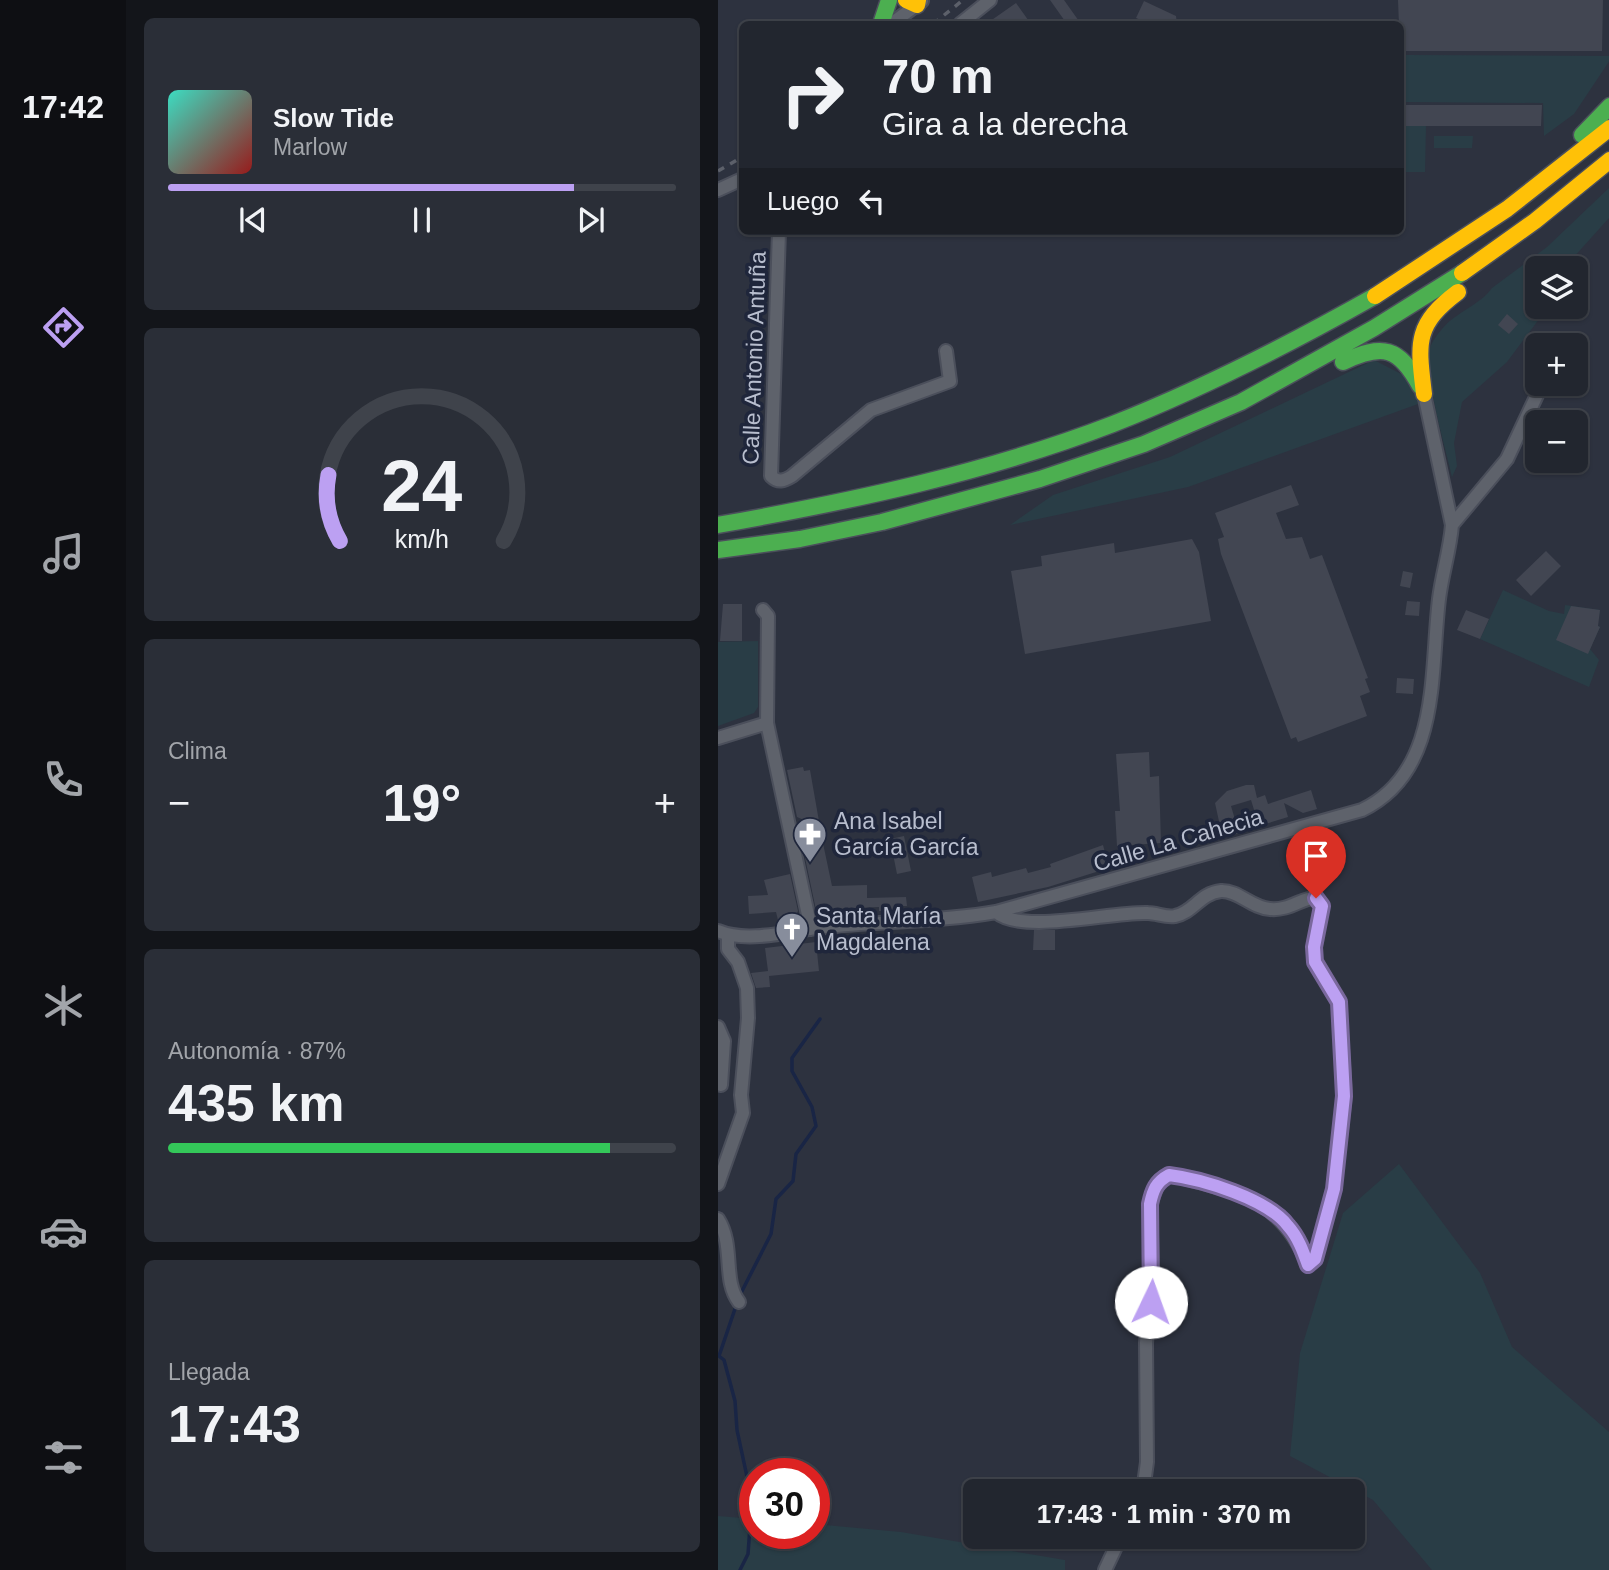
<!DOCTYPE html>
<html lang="es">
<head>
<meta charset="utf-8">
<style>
  :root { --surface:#22262f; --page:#2a2e37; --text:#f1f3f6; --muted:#a2a5aa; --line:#3f434b; --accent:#bca0f2 }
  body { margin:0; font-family:Helvetica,sans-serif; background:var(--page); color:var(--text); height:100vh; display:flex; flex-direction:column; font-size:26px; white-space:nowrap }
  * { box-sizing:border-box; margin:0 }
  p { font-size:23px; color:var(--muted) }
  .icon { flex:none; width:38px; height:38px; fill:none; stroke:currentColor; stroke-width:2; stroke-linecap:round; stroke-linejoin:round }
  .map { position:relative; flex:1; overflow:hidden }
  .sheet { display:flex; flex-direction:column; gap:18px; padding:18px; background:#13151a; width:592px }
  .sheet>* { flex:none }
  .guide { position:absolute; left:21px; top:21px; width:665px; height:214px; border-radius:10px; box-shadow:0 2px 5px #0004,0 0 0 2px var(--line); background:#22262f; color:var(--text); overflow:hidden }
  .tools { position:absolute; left:807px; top:256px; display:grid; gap:14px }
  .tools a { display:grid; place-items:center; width:63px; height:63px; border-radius:10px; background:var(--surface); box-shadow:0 2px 5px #0004,0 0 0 2px var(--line); font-size:35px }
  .speed { position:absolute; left:21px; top:1458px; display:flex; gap:14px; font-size:35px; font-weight:700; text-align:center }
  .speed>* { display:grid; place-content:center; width:91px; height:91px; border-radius:50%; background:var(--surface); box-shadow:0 2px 5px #0004,0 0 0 2px var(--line); line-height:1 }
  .speed .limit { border:10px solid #d22; background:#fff; color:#111 }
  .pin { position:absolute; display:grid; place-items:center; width:60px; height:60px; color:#fff; margin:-72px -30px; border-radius:50% 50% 50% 0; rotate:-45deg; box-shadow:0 0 7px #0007 }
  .pin .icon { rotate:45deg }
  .me { position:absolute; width:77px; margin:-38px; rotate:3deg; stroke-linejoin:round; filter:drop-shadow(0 0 5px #0008) }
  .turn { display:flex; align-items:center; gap:24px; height:147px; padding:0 28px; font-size:32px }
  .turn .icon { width:91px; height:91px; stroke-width:2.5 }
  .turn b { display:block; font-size:49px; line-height:60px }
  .then { display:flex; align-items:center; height:66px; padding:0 28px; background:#0003; gap:14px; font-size:26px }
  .big { font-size:52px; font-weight:800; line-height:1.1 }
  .sheet .card { flex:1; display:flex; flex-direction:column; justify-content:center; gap:10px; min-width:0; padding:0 24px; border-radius:10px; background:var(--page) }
  .sheet .dial { align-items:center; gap:0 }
  .dial svg { height:182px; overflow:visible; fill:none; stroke:var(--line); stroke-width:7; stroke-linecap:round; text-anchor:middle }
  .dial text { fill:var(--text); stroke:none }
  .song { display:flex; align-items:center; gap:21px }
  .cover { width:84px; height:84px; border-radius:10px; background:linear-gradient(135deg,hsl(170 70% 55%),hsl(0 70% 35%)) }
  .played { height:7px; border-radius:4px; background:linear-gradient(90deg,var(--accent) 80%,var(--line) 80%) }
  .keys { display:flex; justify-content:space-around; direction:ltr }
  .heat { display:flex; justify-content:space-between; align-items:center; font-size:38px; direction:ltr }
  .charge { height:10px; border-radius:5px; background:linear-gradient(90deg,#34c759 87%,var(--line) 0) }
  .trip { position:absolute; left:245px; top:1479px; width:402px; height:70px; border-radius:10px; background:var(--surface); box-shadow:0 2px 5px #0004,0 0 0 2px var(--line); font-weight:800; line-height:70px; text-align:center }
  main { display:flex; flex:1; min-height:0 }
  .menu { display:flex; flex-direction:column; width:126px; justify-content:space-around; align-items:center; background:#0e0f13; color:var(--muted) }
  .menu .icon { width:49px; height:49px }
  .menu .selected { color:var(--accent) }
  .menu b { font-size:32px; color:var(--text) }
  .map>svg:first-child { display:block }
  .green { fill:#293d46 }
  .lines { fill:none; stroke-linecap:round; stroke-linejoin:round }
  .stream { stroke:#192545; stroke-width:3.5 }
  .building { fill:#424652 }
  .street-casing { stroke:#4b4f5b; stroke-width:16 }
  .fast-casing { stroke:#4b4f5b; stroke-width:19 }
  .slow-casing { stroke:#4b4f5b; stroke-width:19 }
  .street { stroke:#5e626b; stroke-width:12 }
  .fast { stroke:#4caf50; stroke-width:16 }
  .slow { stroke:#ffc107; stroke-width:16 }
  .rail { stroke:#5c606a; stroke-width:3.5; stroke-dasharray:7 7; stroke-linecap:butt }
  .route-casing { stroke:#7a689d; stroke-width:18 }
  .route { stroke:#bca0f2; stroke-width:12 }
  .labels { text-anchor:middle; stroke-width:7; stroke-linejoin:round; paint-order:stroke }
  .street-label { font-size:23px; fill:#b8bece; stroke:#1f263b }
  .poi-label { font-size:23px; fill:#b8bece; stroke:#1f263b; text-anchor:start }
</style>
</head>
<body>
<main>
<nav class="menu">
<b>17:42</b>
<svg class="icon selected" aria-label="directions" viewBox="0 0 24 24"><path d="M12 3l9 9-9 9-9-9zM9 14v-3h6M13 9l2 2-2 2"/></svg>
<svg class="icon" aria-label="music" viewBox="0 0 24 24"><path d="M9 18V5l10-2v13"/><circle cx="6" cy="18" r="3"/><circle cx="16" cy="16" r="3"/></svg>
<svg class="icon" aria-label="phone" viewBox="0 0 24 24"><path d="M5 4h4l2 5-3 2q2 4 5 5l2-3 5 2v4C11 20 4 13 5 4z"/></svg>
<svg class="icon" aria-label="climate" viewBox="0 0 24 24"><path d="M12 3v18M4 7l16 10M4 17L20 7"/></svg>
<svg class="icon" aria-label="car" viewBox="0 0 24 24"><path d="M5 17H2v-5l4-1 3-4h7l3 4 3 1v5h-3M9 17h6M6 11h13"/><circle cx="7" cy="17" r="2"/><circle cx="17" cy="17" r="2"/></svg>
<svg class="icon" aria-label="filters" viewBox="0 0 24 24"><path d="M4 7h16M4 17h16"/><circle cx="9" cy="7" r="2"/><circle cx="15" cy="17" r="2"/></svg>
</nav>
<section class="sheet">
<div class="card">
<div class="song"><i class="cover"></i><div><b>Slow Tide</b><p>Marlow</p></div></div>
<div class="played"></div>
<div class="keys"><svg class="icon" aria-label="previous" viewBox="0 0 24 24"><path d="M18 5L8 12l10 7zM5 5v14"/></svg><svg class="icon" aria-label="pause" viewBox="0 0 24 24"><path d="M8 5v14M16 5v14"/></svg><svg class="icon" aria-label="next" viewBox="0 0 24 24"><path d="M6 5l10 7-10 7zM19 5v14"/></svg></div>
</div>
<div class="card dial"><svg viewBox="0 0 100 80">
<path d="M14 69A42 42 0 1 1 86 69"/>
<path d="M14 69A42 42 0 0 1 9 40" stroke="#bca0f2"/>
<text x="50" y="56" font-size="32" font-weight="700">24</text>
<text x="50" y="72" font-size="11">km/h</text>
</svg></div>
<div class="card"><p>Clima</p>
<div class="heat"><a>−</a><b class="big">19°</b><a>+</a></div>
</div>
<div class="card"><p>Autonomía · 87%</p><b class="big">435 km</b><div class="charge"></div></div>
<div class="card"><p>Llegada</p><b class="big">17:43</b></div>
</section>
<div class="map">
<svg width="892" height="1570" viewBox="0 0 892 1570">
  <rect width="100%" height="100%" fill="#2d323f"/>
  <!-- green -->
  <path class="green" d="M688,55L891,56L892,60L856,114L826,136L825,103L688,102Z
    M684,126H708L707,172H684Z
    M716,136H755L754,148H716Z
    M891,188V218L855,258L856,268H819V306L830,307L789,362L744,402L736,443L739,466L734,477C727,446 706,377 712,348C714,341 720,334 724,329C738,312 762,305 774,288L829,247Z
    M656,360L693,379L700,404L470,487L292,525L335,495L452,457Z
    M785,590L831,611L846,614L847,605L882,610L879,625L882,627L872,649L881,660L871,687L762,639Z
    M40,641V707L36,713L0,726V642Z
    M681,1164L762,1273L794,1347L891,1432V1570H714L655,1500L572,1456L582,1353L625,1213Z
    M0,1516L37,1519V1533H96V1524L183,1532L347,1560V1570H0Z"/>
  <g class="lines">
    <!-- stream -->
    <path class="stream" d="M22,1295L53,1234L58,1199L75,1181L78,1154L98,1126L94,1107L74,1071V1058L102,1019
      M19,1303L1,1356L6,1360L17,1401L19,1430L34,1500L30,1554L22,1570"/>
  </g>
  <!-- building -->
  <path class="building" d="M332,0H346L363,24H349Z
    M680,0H885L884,51H682Z
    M426,1L458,16L459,24H432L418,18Z
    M298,3L313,24H268Z
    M684,105H824L823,126H684Z
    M789,314L800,324L791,334L780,325Z
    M573,485L581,505L558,513L568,539L584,537L592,559L604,555L650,678L647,679L652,692L642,696L649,716L580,742L578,737L573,739L503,554L500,539L506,537L497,513Z
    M474,539L481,552L493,621L307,654L293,571L324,566L323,556L396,543L397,553Z
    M828,551L843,566L813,596L798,580Z
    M685,571L695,573L692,588L682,586Z
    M689,601L702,602L701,616L687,615Z
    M5,604H24V641H2Z
    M853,606L882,610L880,626L882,627L870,654L838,640Z
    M748,610L771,619L762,639L739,630Z
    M679,678L696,679L695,694L678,693Z
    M431,752L432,777L441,776L443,843L399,846L397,811H402L398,754Z
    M85,767L86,771L92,770L102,827L79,817L69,770Z
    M528,785H536L539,798L547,795L550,804L593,790L599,809L585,813L566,803L570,817L541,826L533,800L513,806L521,833L509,837L502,826L497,803L509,791Z
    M102,829L114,886L149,885V898L188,897L189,906H178V911H161V907L98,910L82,834Z
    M186,836L193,871L179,874L172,839Z
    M385,845L391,868L330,887L260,902L254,877L273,872L274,877L308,868L310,873L333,867L332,864Z
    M72,874L80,911L77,917L60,920L58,912L31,914L30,896L50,895L46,880Z
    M316,930H337V950H315Z
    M98,942L101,971L51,976L52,987L38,988L33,973L50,971L47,948Z"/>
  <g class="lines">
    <defs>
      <path id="street" d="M173,24L204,1
        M242,24L272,0
        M0,190L24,179
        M61,231L53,476C60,483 66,481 74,476L153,410L232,381L228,351
        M734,525L789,459L819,395
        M45,610L50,616L49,723L93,929
        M0,738L49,723
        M278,912C304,935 395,911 430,913C439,913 448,918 457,916C475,913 482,893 503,891C520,890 534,908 552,909C572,911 584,897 598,898L604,906L596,947L597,962L621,1002L627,1095L616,1189L597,1259L590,1265C565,1201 523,1193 462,1177L451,1175L441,1181L432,1204L434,1267L428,1343L429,1462L425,1491
        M0,931C31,944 74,930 106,927C164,921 221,922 278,912L644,810C723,772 712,673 721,599C724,574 732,550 734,525L706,394
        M0,1027L6,1041L3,1085
        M0,1184L25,1113L23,1095L30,1018L29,988L20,962L10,949V935
        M0,1219C17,1246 4,1280 21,1302
        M387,1570L403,1536"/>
      <path id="fast" d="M163,24L171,0
        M864,135L892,106
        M625,362C665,343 681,347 702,386
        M0,525C134,501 268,473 395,424C486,388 572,344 657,296
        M0,550L82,539L164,522L322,479L426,444L523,402L656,328L744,273"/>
      <path id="slow" d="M188,0L199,5L200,0
        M744,273L817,221L892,160
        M657,296L789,209L892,128
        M706,394C700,343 696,325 740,292"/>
    </defs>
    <!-- street casing -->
    <use href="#street" class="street-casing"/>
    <!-- fast casing -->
    <use href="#fast" class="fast-casing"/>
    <!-- slow casing -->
    <use href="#slow" class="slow-casing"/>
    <!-- street -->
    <use href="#street" class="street"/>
    <!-- fast -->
    <use href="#fast" class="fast"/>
    <!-- slow -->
    <use href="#slow" class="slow"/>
    <!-- rail -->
    <path class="rail" d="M215,24L245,0
      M0,171L24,157"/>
  </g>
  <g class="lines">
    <defs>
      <path id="route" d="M433,1302L432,1204C435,1190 438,1182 451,1175C484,1179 550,1199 570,1226C580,1237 585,1251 590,1265L597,1259L616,1189L626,1096L621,1002L597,962L596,947L604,906L598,898"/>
    </defs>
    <!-- route casing -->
    <use href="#route" class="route-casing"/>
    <!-- route -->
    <use href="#route" class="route"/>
  </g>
  <!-- icons -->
  <defs>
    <symbol id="pharmacy-pin" viewBox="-11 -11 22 30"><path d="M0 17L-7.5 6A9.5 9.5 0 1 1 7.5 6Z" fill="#878d9c" stroke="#1f263b"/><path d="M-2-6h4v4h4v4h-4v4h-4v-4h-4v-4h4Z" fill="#fff"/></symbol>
    <symbol id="church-pin" viewBox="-11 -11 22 30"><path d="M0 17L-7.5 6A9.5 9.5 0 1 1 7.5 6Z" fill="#878d9c" stroke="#1f263b"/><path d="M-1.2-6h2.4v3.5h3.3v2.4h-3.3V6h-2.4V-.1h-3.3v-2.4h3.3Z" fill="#fff"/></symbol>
  </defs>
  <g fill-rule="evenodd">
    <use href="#pharmacy-pin" x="73" y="815" width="38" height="52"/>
    <use href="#church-pin" x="55" y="910" width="38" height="52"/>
  </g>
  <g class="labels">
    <!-- street labels -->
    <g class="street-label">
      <text transform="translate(36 358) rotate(-88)" y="8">Calle Antonio Antuña</text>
      <text transform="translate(460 840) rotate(-16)" y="8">Calle La Cahecia</text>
    </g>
    <!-- poi labels -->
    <g class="poi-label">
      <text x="116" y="829">Ana Isabel<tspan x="116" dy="26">García García</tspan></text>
      <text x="98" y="924">Santa María<tspan x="98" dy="26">Magdalena</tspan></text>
    </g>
  </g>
</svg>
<div class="tools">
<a><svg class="icon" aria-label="layers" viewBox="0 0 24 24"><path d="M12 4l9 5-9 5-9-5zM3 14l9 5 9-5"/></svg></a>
<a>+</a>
<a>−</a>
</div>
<div class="speed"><div class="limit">30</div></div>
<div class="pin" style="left:598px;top:898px;background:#d93025"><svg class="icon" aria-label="arrive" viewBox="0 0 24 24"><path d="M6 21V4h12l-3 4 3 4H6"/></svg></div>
<svg class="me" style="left:433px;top:1302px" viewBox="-20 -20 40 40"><circle r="19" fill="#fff"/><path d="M0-13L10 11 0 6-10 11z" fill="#bca0f2"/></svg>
<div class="trip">17:43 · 1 min · 370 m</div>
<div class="guide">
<div class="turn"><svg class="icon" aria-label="right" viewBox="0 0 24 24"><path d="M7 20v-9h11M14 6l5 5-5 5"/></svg><div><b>70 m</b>Gira a la derecha</div></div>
<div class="then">Luego<svg class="icon" aria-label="left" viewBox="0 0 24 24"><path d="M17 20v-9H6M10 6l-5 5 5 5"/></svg></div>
</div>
</div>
</main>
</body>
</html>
